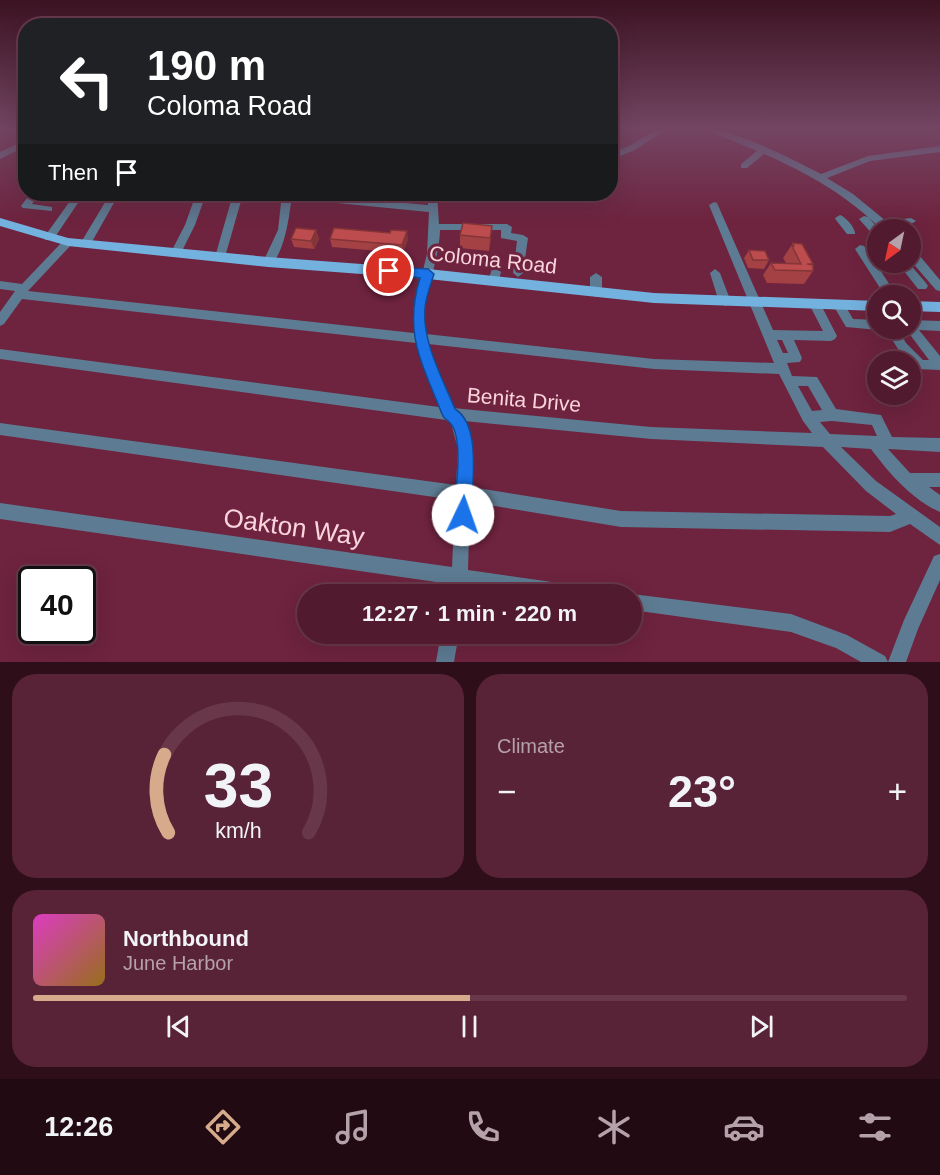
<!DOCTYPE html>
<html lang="en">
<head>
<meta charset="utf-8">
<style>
  :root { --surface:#521a2e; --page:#582336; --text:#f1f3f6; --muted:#b5a1aa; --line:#68384a; --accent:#d6ab8b }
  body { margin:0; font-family:Arial,sans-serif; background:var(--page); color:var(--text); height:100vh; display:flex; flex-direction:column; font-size:22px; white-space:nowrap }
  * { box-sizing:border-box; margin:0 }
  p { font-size:20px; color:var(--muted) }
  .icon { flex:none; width:33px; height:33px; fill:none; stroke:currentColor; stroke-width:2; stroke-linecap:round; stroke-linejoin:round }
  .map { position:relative; height:662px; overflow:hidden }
  .side { display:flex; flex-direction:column; gap:12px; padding:12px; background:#2d0e19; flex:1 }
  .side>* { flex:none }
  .top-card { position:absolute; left:18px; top:18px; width:600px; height:183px; border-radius:24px; box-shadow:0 6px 24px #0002,0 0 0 2px var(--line); background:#202124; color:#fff; overflow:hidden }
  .needle { width:39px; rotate:213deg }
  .tools { position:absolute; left:867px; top:219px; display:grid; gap:12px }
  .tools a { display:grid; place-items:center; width:54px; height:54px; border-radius:50%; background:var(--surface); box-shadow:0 6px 24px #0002,0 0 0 2px var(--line); font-size:30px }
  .speed { position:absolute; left:18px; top:566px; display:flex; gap:12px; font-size:30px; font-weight:700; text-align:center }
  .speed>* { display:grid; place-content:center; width:78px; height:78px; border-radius:50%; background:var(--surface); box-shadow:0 6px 24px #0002,0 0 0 2px var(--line); line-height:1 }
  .speed .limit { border:3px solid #111; border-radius:9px; background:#fff; color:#111 }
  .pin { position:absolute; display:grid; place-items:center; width:51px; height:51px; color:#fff; margin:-26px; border:3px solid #fff; border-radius:50%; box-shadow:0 2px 6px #0007 }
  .me { position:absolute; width:66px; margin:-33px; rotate:3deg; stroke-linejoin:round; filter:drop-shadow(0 0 4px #0008) }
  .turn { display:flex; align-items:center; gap:21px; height:126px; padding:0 30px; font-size:27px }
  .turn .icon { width:78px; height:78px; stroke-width:2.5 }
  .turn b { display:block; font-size:42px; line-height:51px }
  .then { display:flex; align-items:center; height:57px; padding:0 30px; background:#0003; gap:12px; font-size:22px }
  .big { font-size:45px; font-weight:700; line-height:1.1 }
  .side .tile { flex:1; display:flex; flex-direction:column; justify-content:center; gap:9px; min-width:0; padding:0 21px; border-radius:24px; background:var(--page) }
  .side .dial { align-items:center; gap:0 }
  .dial svg { height:156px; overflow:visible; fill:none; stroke:var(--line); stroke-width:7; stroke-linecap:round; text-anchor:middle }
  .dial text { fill:var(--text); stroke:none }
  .song { display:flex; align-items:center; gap:18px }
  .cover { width:72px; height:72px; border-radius:9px; background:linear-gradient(135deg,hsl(310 70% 55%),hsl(40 70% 35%)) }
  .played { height:6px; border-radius:3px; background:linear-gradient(90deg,var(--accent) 50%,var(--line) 50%) }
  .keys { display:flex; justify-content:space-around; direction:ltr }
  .heat { display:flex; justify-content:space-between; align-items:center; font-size:33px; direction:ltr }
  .side .tiles { flex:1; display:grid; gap:12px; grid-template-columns:1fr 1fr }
  .tile:last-child { grid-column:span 2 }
  .trip { position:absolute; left:297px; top:584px; width:345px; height:60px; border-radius:30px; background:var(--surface); box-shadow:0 6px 24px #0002,0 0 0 2px var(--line); font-weight:700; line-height:60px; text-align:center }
  .menu { display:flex; height:96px; justify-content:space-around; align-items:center; background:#210a12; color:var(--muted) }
  .menu .icon { width:42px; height:42px }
  .menu .active { color:var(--accent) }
  .menu b { font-size:27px; color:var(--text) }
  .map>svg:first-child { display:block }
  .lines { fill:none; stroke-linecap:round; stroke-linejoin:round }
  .minor { fill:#5d7b92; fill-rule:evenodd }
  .major { fill:#73b1df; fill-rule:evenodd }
  .wall { fill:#a34144 }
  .shaded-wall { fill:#843537 }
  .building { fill:#bd4c4f; stroke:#843537; stroke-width:1.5 }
  .route { fill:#1a73e8; stroke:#114b97; stroke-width:1.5 }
  .labels { text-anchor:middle; stroke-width:6; stroke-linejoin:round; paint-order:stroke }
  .street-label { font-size:21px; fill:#fad4dd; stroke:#6e233e }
  .near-street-label { font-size:26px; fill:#fad4dd; stroke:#6e233e }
</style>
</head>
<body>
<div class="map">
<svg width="940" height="662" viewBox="0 0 940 662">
  <rect width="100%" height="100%" fill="#6e233e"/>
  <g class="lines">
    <!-- minor -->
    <path class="minor" d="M657,129H667L635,150L610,160V154L629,146Z
      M705,129C734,129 794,160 821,174L868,156L940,146V152L870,161L827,178L853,194L886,221L911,218L916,221L911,224L892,227L894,230H882C848,196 808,173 764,154L747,168H741V164L757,151Z
      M26,140V146L0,159V152Z
      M30,194H39L32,204L52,207V211L23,208L21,206Z
      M75,194H84L53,240H45L44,238L45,236Z
      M110,194H119L89,247H81L80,244Z
      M196,194H206L195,225L180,255H172L171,252L185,225Z
      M233,194H243L225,257L220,261L215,257Z
      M282,194H292C290,211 285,258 268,266L263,262L278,230Z
      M428,194H437L439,224H507L512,227L511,233L523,235L528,238L523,273L518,277L513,273L517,241L501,238V230H440C439,267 419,299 426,334L654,359L774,363L709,205L714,202L717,203L773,330L823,331L809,304L815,300L819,301L837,336L835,339L831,341L794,340L802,358L800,362L787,363L792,376L817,377L836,409L881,415L892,437L940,438V452L888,449L910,473H940V487H929L940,495V512C912,500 888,472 871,449L841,447L876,481L940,527V545L910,524L890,532L621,527L470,502L468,570L580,586L586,588L588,594H522L467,586L465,594H449L450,584L0,519V503L452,567L455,500L0,435V423L456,485L458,449L451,423L446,420L0,359V349L439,407L416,343L22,299L4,324L0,326V312L15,291L0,289V281L22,284L64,240H72L73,242L72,244L28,291L414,333L413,310L427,254L429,212L337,203L332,200L337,197L428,205ZM777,340H782L788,353H783ZM428,344L654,369L779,374L803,421L812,433L651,427L453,408ZM798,386H808L822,410L812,411ZM464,421L651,439L823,447L866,491L896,514L890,516L621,511L471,487L472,449ZM832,421L872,425L877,436L830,434L820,422Z
      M840,215C846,217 856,229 855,234H847L836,220L835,218Z
      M864,216L868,217L880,230H878V237L874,236L859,219Z
      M860,245L864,246L890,285L888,288H880L855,249Z
      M910,248L914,249L940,280V291L936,290L910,260Z
      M897,262H908L926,283L928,286L926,289H918Z
      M496,268L501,272L498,284L494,285L488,281L492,269Z
      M715,269L720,273L731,302L729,305L725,306L719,302L710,273Z
      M596,273L602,277V293L596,297L590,293V277Z
      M839,301L843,302L853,319L878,320V328H882L878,330L846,327L833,305Z
      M910,320L940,321V331L919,330L940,356V370L916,369L898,349L885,328H898L906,343L923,360H929L905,328H910Z
      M940,554V580L918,629L906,662H861L836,648L791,632L632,610V594L791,614L847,635L885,656L888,662L904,620L934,556Z
      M441,633H459L454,662H436Z"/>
    <!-- major -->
    <path class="major" d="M0,218L68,238L268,257L428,269L654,293L878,301V311L654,303L428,279L268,267L68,246L0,226Z
      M910,301L940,302V312L910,311Z"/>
  </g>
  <!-- wall -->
  <path class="wall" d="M316,230L319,239L314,249L294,247L291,239Z
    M460,235L491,238L489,251L460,248Z
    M330,239H408L403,253L332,247Z
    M793,243L813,271L804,284L767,283L763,275L771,263H786L783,258Z
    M749,250L769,260L764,269L748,268L744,258Z"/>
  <!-- shaded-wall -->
  <path class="shaded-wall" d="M492,226L491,238L489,251L490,238Z
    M316,230L319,239L314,249L311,241Z
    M407,231L408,239L403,253L402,245Z"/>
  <!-- building -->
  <path class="building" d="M463,223L492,226L490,238L460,235Z
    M296,228L316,230L311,241L291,239Z
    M334,228L390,233L391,230L407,231L402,245L330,239Z
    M793,243L802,244L813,264H807L813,265V271L775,270L771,263L801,264L792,246H794Z
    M749,250L765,251L769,260H753Z"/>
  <!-- sky -->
  <linearGradient id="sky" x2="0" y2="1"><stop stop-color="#3c1322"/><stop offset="0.58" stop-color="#734563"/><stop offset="1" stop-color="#734563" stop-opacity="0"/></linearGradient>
  <rect width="940" height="222" fill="url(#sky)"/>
  <!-- route -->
  <path class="route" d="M389,267L428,269L434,274C431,283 428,292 426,301C419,337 442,377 455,409C482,425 472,487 471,515L469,521L463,524L456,521L454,515C455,494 464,440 451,424C448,419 444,420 442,414C422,363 403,333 420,278L384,274L383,271Z"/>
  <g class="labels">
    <!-- street labels -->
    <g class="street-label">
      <text transform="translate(493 260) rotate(6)" y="7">Coloma Road</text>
      <text transform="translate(524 400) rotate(5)" y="7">Benita Drive</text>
    </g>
    <!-- near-street labels -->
    <g class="near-street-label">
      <text transform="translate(294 527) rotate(8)" y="9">Oakton Way</text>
    </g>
  </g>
</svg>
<div class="tools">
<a><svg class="needle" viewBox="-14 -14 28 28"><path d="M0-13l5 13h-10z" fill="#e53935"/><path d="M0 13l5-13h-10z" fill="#b5a1aa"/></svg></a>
<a><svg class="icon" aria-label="search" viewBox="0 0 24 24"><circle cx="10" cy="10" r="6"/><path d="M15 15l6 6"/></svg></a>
<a><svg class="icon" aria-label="layers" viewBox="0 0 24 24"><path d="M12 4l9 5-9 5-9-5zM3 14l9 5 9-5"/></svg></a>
</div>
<div class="speed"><div class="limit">40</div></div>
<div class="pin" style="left:389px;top:271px;background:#d93025"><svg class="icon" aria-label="arrive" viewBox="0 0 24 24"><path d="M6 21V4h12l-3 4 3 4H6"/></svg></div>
<svg class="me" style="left:463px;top:515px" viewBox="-20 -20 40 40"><circle r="19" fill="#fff"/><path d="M0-13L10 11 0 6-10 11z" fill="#1a73e8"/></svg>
<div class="trip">12:27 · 1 min · 220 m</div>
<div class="top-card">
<div class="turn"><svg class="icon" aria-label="left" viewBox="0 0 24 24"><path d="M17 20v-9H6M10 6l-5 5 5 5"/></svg><div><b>190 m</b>Coloma Road</div></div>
<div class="then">Then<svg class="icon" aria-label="arrive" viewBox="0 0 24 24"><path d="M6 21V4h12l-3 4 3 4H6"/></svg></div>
</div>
</div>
<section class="side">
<div class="tiles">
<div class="tile dial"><svg viewBox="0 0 100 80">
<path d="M14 69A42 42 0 1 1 86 69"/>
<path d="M14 69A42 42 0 0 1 12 29" stroke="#d6ab8b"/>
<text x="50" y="56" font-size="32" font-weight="700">33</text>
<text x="50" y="72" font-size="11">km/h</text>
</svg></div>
<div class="tile"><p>Climate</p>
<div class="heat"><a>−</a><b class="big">23°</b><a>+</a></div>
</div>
<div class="tile">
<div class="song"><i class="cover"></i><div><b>Northbound</b><p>June Harbor</p></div></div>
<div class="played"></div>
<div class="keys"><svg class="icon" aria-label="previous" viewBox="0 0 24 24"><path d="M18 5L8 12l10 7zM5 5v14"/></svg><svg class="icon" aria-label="pause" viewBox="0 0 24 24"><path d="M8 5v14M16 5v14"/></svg><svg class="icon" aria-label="next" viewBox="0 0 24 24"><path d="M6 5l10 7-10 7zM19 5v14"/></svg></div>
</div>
</div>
</section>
<nav class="menu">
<b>12:26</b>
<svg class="icon active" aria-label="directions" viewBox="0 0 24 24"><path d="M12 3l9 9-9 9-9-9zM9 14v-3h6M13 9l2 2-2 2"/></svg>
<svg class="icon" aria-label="music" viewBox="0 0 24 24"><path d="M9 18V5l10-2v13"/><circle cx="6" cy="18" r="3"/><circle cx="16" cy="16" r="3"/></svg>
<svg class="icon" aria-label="phone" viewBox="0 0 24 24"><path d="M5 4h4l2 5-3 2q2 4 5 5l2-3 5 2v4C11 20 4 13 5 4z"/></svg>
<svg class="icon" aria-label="climate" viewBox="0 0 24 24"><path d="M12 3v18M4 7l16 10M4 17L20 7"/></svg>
<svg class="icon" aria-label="car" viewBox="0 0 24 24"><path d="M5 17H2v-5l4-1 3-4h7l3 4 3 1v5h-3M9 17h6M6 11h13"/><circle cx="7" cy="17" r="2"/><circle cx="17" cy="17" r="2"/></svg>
<svg class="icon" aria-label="filters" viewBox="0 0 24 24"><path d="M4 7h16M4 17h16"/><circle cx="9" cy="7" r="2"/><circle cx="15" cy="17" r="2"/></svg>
</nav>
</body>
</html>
